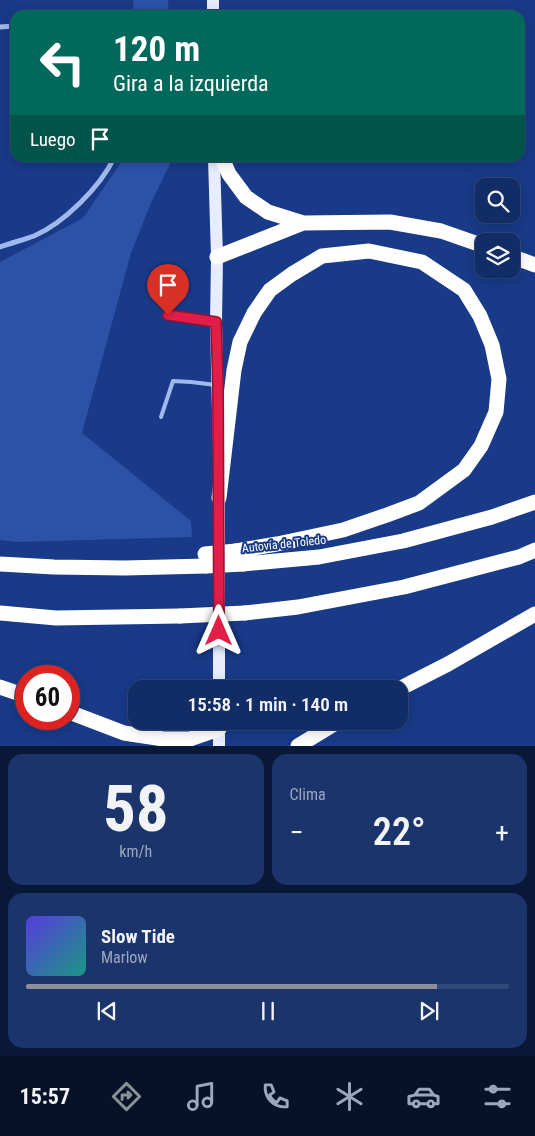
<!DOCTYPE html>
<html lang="es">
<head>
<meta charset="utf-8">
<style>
  :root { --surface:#122c66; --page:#1b346c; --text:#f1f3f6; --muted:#9ca7bf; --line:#31487a; --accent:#8c9099 }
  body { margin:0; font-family:"Roboto Condensed",sans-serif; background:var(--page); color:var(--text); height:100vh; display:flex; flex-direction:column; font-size:19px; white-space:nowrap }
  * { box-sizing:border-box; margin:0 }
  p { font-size:16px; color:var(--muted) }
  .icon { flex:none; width:28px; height:28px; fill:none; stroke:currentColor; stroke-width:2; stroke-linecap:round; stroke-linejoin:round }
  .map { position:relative; height:746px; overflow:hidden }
  .panel { display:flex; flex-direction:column; gap:8px; padding:8px; background:#0a1838; flex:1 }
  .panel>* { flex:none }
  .guide { position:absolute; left:10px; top:10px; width:515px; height:152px; border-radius:15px; box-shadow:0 2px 12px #0003,0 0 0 1px var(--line); background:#00695c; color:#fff; overflow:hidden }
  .controls { position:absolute; left:475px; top:178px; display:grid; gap:10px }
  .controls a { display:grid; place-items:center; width:45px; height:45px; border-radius:10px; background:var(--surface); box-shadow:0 2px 12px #0003,0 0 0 1px var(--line); font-size:25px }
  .speed { position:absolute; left:15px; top:665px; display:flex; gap:10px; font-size:25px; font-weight:700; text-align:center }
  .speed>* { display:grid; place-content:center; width:65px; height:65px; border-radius:50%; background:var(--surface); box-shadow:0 2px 12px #0003,0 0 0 1px var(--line); line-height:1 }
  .speed .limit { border:8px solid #d22; background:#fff; color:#111 }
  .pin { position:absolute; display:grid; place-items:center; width:42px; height:42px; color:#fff; margin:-51px -21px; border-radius:50% 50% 50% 0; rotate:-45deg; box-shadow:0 0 5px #0007 }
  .pin .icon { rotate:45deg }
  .me { position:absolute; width:55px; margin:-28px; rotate:0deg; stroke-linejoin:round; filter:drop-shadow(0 0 4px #0008) }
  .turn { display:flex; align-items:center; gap:18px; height:105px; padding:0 20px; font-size:22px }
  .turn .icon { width:65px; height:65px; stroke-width:2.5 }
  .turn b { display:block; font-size:35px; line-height:42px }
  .then { display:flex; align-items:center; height:48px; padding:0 20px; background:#0003; gap:10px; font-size:19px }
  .big { font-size:38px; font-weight:600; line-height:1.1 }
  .panel .widget { flex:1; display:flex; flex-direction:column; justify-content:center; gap:8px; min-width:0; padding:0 18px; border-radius:15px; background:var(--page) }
  .panel .dial { align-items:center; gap:0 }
  .dial b { font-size:65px; line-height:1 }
  .song { display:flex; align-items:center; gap:15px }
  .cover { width:60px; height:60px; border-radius:8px; background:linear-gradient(135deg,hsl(250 70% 55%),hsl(170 70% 35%)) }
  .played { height:5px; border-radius:2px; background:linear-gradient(90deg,var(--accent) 85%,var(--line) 85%) }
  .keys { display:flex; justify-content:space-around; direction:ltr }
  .heat { display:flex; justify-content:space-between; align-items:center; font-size:28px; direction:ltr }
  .panel .tiles { flex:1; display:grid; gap:8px; grid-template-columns:1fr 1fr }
  .widget:last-child { grid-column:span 2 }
  .trip { position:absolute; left:128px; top:680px; width:280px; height:50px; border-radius:15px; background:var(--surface); box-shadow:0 2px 12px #0003,0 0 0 1px var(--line); font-weight:600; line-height:50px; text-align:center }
  .tabs { display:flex; height:80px; justify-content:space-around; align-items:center; background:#071229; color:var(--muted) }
  .tabs .icon { width:35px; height:35px }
  .tabs .current { color:var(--accent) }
  .tabs b { font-size:22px; color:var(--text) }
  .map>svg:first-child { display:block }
  .green { fill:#2b52a7 }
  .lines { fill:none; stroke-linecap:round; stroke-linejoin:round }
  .service { stroke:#a0b9ed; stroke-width:4 }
  .minor { stroke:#a0b9ed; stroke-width:5 }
  .primary { stroke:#e7edff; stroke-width:12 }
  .motorway { stroke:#fff; stroke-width:15 }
  .motorway-bridge { stroke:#fff; stroke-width:15 }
  .route-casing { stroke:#92132f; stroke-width:12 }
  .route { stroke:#e11d48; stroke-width:9 }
  .labels { text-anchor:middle; stroke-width:4; stroke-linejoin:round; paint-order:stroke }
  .street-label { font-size:12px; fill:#fff; stroke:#183a88 }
</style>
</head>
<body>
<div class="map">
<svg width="535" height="746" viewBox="0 0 535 746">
  <rect width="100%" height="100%" fill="#183a88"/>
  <!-- green -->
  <path class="green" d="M133,0H168L169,15H134Z
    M124,158H173L151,203L131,253L82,433L191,521L192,537L16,542L0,540V262L83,218Z"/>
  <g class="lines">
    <!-- service -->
    <path class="service" d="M169,315L214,322
      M161,417L173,381L191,382L216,385"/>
    <!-- minor -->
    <path class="minor" d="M0,27L15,26
      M0,247C11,243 23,240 34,236C64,223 100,187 114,158"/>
    <!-- primary -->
    <path class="primary" d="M213,0V15
      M214,158L217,257L216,322L219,456
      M219,489V689
      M219,746V721"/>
    <!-- motorway -->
    <path class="motorway" d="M222,158L229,174L246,197L268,212L303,223L390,222L441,231L484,246
      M511,256L535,265
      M217,257L303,223
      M219,498L234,370L240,342L254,313L270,290L292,274L322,256L369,251L422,262L464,290L480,316L492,345L499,379L496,412L481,446L464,470L419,503L387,515L343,530L277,544L236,551
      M0,564L54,567L125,568L206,566
      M243,564L319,557L403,541L492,517L535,502
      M0,613L56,618L180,616
      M245,613L298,607L404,587L519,557L535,550
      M0,687L26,696
      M399,689L448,664L535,614
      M69,712L124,733L163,739H190L219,729
      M298,746L339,721"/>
    <!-- motorway-bridge -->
    <path class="motorway-bridge" d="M205,554L236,551
      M206,566L243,564
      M180,616L245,613"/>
  </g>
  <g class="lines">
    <defs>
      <path id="route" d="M168,315L216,322L218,385L219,631"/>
    </defs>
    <!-- route casing -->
    <use href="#route" class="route-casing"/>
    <!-- route -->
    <use href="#route" class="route"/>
  </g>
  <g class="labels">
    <!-- street labels -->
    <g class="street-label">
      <text transform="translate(284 544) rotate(-6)" y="4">Autovía de Toledo</text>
    </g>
  </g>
</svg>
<div class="controls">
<a><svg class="icon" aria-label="search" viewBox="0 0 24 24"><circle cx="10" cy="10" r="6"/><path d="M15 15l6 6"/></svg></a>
<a><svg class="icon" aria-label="layers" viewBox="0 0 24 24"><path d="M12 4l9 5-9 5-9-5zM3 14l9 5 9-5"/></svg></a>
</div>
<div class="speed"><div class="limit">60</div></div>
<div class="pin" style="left:168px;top:315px;background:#d93025"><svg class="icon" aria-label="arrive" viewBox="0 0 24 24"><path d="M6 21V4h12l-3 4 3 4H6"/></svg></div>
<svg class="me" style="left:219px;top:631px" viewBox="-20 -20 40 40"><path d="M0-17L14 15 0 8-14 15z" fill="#e11d48" stroke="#fff" stroke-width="4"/></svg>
<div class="trip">15:58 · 1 min · 140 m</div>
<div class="guide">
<div class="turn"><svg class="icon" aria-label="left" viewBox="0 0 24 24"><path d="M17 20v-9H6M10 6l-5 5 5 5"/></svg><div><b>120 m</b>Gira a la izquierda</div></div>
<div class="then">Luego<svg class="icon" aria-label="arrive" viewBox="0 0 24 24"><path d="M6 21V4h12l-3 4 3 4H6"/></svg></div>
</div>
</div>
<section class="panel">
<div class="tiles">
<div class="widget dial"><b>58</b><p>km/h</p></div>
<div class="widget"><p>Clima</p>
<div class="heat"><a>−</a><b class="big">22°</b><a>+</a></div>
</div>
<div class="widget">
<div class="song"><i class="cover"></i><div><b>Slow Tide</b><p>Marlow</p></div></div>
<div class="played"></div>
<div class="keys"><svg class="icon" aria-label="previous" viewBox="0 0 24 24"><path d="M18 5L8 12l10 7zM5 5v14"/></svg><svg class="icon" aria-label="pause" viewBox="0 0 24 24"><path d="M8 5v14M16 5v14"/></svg><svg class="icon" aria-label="next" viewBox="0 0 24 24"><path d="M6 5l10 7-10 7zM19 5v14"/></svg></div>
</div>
</div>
</section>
<nav class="tabs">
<b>15:57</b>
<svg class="icon current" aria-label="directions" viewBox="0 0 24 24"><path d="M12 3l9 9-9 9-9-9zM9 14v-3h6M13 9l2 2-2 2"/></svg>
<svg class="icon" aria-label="music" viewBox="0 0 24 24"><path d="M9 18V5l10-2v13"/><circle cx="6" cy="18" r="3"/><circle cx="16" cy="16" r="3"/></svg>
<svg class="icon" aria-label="phone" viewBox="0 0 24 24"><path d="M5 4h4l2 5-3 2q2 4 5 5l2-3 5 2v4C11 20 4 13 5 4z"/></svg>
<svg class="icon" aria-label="climate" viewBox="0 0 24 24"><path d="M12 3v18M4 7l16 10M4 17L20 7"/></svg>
<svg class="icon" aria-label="car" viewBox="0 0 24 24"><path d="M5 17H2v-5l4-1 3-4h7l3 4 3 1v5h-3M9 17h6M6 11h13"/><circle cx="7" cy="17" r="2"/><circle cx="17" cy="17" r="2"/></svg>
<svg class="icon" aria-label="filters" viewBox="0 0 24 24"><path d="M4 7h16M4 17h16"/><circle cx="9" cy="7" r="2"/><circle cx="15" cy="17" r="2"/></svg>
</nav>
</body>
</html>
